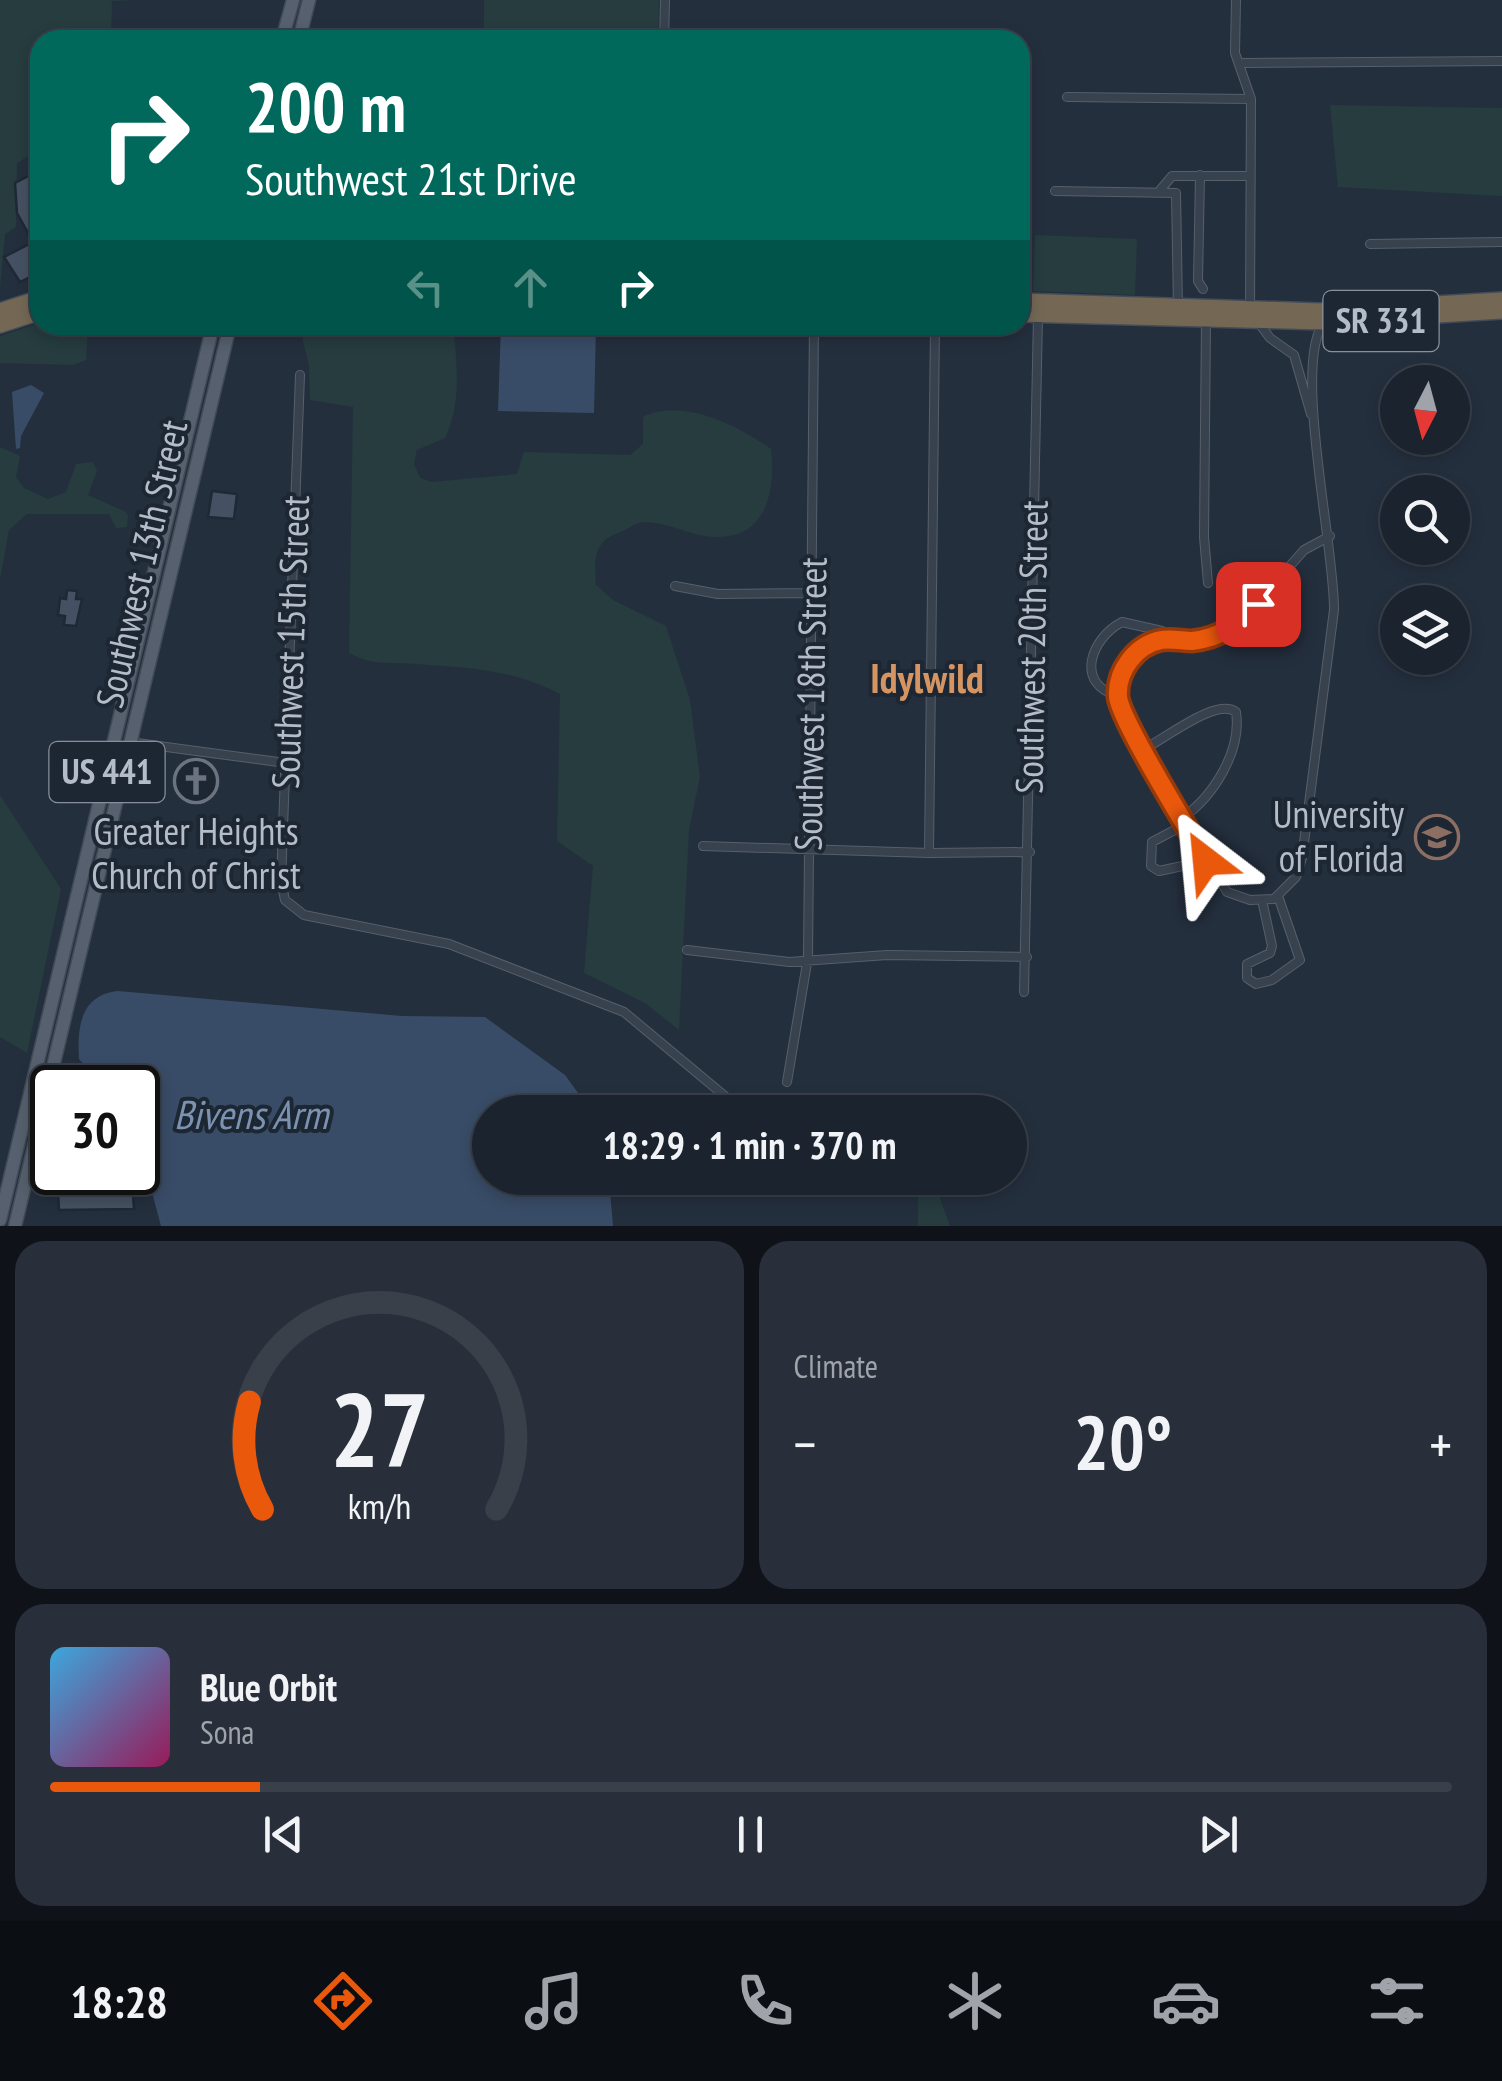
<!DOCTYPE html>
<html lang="en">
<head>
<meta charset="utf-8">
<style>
  :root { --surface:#1b232e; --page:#282f3a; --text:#f1f3f6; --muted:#a0a4aa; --line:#39404a; --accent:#ea580c }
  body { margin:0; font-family:"PT Sans Narrow",sans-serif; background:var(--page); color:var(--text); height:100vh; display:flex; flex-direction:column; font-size:38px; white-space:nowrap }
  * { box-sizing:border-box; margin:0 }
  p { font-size:32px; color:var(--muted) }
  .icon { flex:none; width:55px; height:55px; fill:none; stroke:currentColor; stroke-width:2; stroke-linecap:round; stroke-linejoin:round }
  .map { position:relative; height:1226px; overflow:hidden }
  .details { display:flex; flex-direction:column; gap:15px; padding:15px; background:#0f1319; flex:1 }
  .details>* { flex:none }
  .guide { position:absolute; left:30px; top:30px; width:1000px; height:305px; border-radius:30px; box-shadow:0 5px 15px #0003,0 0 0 2px var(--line); background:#00695c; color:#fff; overflow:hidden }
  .needle { width:65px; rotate:186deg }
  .tools { position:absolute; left:1380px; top:365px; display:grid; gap:20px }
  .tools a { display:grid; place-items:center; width:90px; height:90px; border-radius:50%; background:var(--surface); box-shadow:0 5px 15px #0003,0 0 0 2px var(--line); font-size:50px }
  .speed { position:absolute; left:30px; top:1065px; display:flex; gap:20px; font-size:50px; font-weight:700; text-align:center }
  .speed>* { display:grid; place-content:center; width:130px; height:130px; border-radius:50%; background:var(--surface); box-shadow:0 5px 15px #0003,0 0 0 2px var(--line); line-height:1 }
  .speed .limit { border:5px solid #111; border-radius:15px; background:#fff; color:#111 }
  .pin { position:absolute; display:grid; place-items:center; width:85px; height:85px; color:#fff; margin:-42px; border-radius:20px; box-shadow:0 5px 15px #0006 }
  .me { position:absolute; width:110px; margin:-55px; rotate:331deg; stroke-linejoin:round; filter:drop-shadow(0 0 8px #0008) }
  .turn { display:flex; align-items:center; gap:35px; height:210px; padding:0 50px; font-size:45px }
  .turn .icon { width:130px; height:130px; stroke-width:2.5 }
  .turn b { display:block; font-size:70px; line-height:85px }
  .lanes { display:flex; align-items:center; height:95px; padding:0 50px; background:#0003; justify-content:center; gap:50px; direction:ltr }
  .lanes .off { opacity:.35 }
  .big { font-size:75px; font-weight:700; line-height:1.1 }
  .details .card { flex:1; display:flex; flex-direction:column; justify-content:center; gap:15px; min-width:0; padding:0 35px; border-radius:30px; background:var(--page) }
  .details .dial { align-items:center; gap:0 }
  .dial svg { height:260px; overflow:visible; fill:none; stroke:var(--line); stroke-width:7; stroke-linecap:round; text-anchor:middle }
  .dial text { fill:var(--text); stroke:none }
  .song { display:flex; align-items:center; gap:30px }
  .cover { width:120px; height:120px; border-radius:15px; background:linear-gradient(135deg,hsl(200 70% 55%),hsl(330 70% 35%)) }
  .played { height:10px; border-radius:5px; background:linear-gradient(90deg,var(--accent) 15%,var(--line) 15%) }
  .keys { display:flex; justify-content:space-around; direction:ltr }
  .heat { display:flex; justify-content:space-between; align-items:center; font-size:55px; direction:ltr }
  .details .tiles { flex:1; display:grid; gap:15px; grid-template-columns:1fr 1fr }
  .card:last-child { grid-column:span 2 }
  .trip { position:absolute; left:472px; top:1095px; width:555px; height:100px; border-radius:50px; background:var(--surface); box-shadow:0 5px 15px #0003,0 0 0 2px var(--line); font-weight:700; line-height:100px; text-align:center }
  .dock { display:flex; height:160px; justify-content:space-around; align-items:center; background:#0b0e12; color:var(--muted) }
  .dock .icon { width:70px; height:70px }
  .dock .current { color:var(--accent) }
  .dock b { font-size:45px; color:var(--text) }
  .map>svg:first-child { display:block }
  .green { fill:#263c3f }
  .water { fill:#394c67 }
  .building { fill:#455162; stroke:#1f2835; stroke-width:2.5 }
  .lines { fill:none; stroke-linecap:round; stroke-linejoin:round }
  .street-casing { stroke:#565f6c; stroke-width:10 }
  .primary-casing { stroke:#414a57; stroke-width:15 }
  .highway-casing { stroke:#434c59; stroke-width:18 }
  .street { stroke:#38414e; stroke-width:8 }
  .primary { stroke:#56606e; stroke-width:12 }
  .highway { stroke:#746855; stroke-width:15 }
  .route-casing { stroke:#983908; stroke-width:25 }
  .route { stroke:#ea580c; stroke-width:18 }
  .labels { text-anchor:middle; stroke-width:8; stroke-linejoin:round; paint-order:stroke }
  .shield { fill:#1d2633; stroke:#878f9c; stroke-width:2.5 }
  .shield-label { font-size:35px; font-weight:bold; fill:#b4bcc9 }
  .street-label { font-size:38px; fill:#b4bcc9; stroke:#1d2633 }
  .poi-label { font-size:38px; fill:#b4bcc9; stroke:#1d2633; text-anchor:end }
  .neighbourhood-label { font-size:40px; font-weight:bold; fill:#d59563; stroke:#1d2633 }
  .water-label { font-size:40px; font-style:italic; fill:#7c92b1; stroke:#1d2633 }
</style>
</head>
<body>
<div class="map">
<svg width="1502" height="1226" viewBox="0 0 1502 1226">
  <rect width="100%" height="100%" fill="#242f3e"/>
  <!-- green -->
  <path class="green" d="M0,0H136L112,1L111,40H40V149L17,163L16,227L5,234L0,288Z
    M484,0H659L658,40H484Z
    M1330,105L1502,108V196L1338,187Z
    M1035,235L1137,239L1135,295L1033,291Z
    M40,323L88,325L86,360L73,365L0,363V336Z
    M306,325H453C457,363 462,403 445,438L417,450L414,464L420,478L432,482L517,474L524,452L630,455L643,444V417C682,397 739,426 771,449C775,487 769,535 721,537C696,539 670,522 644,522C635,522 626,531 616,534C593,542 594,563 596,585L613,600L666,626L690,700L700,777L689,830L679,1030L645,1003L584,973L593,866L557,841L560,694C514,669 467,668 417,664C390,662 373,666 349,653L353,407L310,400L309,366L302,337Z
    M0,447L20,456L16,477L24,488L48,499L66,492L76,464L93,462L97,471L88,495L124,511L128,515L127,527L116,528L109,514H27L9,530L0,579Z
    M0,795L61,889L27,1053L0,1037Z
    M918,1178L933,1179L950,1226H918Z"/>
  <!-- water -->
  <path class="water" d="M501,325H596L594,413L498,411Z
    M31,385L44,393L21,436L20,448L16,449L12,392Z
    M118,991L402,1016L485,1017L565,1075L592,1112H490V1178H609L613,1226H161L138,1140V1088L104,1087L79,1059C77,1026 81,995 118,991Z"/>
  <!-- building -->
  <path class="building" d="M40,170V272L20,282L4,257L33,242L17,213L15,183Z
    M212,491L237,494L234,519L208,517Z
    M67,590L77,591L76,599H82L76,626L64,625L65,616L58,615L60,598L66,599Z
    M58,1193H133L134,1209L59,1210Z"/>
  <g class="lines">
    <defs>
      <path id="street" d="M1236,0L1235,53L1251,99L1250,311
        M664,40L665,0
        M1240,63L1502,61
        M1067,97L1251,99
        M1200,175L1198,281L1203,289
        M1161,189L1172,176H1250
        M1055,191L1176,193L1178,307
        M1370,244L1502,242
        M1206,320L1204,537L1208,583
        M1258,322L1270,338L1294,355L1311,414
        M1324,322C1292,364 1335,548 1334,610L1302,858L1296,877L1274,899L1250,900L1227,892L1130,726L1118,700L1119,683L1129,659L1143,647L1161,640L1211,637L1235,628L1304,550L1330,536
        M300,375L281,881L285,900L304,915L449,944L624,1012L744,1112
        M675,586L718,594L812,593
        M1118,696C1074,684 1091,638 1122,622L1162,631L1168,640
        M129,742L286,763
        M1144,749C1166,738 1217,697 1236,712C1242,751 1213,797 1182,818
        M1186,824L1152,842L1151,866L1159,871L1206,861
        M703,846L929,853L1030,852
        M929,853L935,325
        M1262,900L1272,946L1270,953L1247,964V978L1256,984L1272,980L1300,960L1278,896
        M687,950L789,962L887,955L1027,957
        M1024,992L1038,316
        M787,1082L808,957L814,325"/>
      <path id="primary" d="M282,40L293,0
        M299,40L309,0
        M0,1220L213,325
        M15,1226L230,325"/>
      <path id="highway" d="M1020,301L1319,311L1502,300
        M0,311L40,298
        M1020,314L1324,322L1502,311
        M0,325L40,312"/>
    </defs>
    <!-- street casing -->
    <use href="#street" class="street-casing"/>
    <!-- primary casing -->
    <use href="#primary" class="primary-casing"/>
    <!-- highway casing -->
    <use href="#highway" class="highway-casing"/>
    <!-- street -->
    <use href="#street" class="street"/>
    <!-- primary -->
    <use href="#primary" class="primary"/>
    <!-- highway -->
    <use href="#highway" class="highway"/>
  </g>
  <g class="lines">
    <defs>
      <path id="route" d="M1206,861C1190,831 1121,722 1118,697C1116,671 1136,645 1161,640C1171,638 1182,641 1192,641C1221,638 1238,624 1258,604"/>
    </defs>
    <!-- route casing -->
    <use href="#route" class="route-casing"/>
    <!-- route -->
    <use href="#route" class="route"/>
  </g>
  <!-- icons -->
  <defs>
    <symbol id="church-ring" viewBox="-11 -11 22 22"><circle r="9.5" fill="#1d2633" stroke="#6b7280" stroke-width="1.5"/><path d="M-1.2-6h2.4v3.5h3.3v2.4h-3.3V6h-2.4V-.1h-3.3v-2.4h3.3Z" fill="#6b7280"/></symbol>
    <symbol id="university-ring" viewBox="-11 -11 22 22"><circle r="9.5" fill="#1d2633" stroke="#8d6e63" stroke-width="1.5"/><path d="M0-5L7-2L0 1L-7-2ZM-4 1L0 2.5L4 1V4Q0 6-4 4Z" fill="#8d6e63"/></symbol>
  </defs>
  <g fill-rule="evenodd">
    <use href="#church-ring" x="171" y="756" width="50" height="50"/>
    <use href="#university-ring" x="1412" y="812" width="50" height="50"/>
  </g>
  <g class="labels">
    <!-- shield labels -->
    <g class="shield">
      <rect x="1323.5" y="291" width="115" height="60" rx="8"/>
      <rect x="49.5" y="742" width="115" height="60" rx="8"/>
    </g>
    <g class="shield-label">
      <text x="1381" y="333">SR 331</text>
      <text x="107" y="784">US 441</text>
    </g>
    <!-- street labels -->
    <g class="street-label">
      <text transform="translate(142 564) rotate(-77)" y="13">Southwest 13th Street</text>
      <text transform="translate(291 642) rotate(-88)" y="13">Southwest 15th Street</text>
      <text transform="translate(1032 647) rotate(-89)" y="13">Southwest 20th Street</text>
      <text transform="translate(811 704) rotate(-89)" y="13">Southwest 18th Street</text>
    </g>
    <!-- poi labels -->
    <g class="poi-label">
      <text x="1404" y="828">University<tspan x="1404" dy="44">of Florida</tspan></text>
      <text x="196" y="845" text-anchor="middle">Greater Heights<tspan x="196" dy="44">Church of Christ</tspan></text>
    </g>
    <!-- neighbourhood labels -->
    <g class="neighbourhood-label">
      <text x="927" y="693">Idylwild</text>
    </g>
    <!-- water labels -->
    <g class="water-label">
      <text x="251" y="1129">Bivens Arm</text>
    </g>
  </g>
</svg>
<div class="tools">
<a><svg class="needle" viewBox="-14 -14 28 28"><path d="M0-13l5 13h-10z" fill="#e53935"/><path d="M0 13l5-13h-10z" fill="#a0a4aa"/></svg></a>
<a><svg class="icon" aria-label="search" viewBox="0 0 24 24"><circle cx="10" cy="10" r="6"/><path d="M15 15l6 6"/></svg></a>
<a><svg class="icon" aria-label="layers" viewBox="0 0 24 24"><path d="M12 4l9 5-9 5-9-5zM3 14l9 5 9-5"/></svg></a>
</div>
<div class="speed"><div class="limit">30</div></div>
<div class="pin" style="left:1258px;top:604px;background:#d93025"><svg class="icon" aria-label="arrive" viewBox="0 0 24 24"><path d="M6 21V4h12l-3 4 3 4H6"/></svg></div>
<svg class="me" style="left:1206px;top:861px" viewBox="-20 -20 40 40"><path d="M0-17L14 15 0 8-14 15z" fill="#ea580c" stroke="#fff" stroke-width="4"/></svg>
<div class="trip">18:29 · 1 min · 370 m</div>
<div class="guide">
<div class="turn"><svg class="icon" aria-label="right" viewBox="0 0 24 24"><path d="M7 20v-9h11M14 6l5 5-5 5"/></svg><div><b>200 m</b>Southwest 21st Drive</div></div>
<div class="lanes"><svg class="icon off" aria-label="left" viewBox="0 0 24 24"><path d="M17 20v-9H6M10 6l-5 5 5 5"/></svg><svg class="icon off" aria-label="ahead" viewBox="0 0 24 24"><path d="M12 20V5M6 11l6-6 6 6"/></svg><svg class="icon" aria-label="right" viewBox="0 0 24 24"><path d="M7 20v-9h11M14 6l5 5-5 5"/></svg></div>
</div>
</div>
<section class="details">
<div class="tiles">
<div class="card dial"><svg viewBox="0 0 100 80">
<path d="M14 69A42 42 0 1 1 86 69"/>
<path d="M14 69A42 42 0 0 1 10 36" stroke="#ea580c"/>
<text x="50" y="56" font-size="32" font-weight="700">27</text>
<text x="50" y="72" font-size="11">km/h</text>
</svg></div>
<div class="card"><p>Climate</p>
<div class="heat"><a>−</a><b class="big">20°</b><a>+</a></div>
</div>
<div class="card">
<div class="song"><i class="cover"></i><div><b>Blue Orbit</b><p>Sona</p></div></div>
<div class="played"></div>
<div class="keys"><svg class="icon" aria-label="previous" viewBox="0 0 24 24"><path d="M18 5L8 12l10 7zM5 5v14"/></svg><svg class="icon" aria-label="pause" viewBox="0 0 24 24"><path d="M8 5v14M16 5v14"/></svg><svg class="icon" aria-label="next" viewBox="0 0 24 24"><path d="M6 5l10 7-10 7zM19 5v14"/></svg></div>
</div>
</div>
</section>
<nav class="dock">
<b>18:28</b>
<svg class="icon current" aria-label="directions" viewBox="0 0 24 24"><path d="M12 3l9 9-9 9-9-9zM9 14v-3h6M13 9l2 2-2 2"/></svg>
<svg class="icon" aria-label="music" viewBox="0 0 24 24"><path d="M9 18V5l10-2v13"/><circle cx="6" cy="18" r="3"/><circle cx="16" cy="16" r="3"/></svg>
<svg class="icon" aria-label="phone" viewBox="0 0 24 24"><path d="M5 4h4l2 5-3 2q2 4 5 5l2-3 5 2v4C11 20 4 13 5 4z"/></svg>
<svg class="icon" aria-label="climate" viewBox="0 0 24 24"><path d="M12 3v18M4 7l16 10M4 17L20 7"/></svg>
<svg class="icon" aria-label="car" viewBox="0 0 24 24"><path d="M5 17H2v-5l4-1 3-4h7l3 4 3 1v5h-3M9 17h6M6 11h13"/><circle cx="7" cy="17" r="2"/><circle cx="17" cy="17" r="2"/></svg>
<svg class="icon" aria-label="filters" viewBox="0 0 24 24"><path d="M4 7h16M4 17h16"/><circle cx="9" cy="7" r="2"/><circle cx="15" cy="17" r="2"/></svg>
</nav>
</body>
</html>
